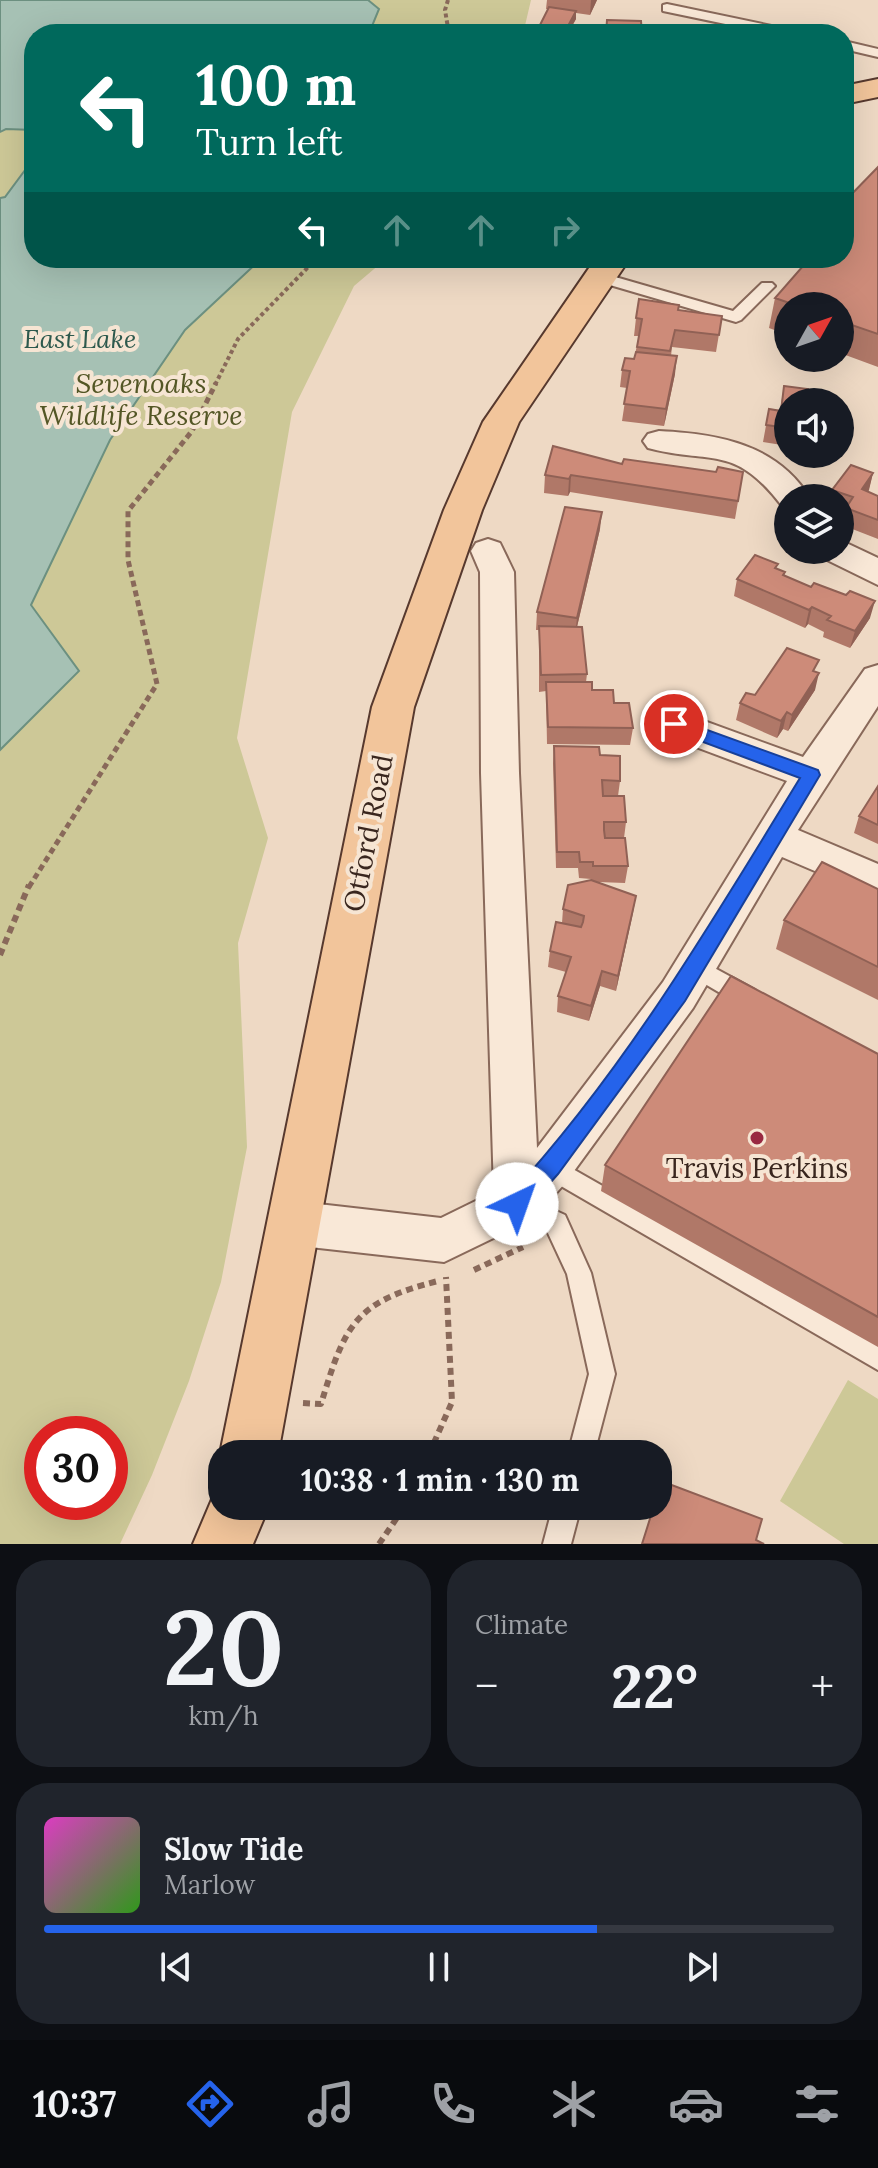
<!DOCTYPE html>
<html lang="en">
<head>
<meta charset="utf-8">
<style>
  :root { --surface:#171b24; --page:#20242c; --text:#f1f3f6; --muted:#9ea1a6; --line:#363941; --accent:#2563eb }
  body { margin:0; font-family:Lora,serif; background:var(--page); color:var(--text); height:100vh; display:flex; flex-direction:column; font-size:30px; white-space:nowrap }
  * { box-sizing:border-box; margin:0 }
  p { font-size:26px; color:var(--muted) }
  .icon { flex:none; width:44px; height:44px; fill:none; stroke:currentColor; stroke-width:2; stroke-linecap:round; stroke-linejoin:round }
  .map { position:relative; height:1544px; overflow:hidden }
  .drawer { display:flex; flex-direction:column; gap:16px; padding:16px; background:#0d0f14; flex:1 }
  .drawer>* { flex:none }
  .top-card { position:absolute; left:24px; top:24px; width:830px; height:244px; border-radius:32px; box-shadow:0 8px 32px #0002; background:#00695c; color:#fff; overflow:hidden }
  .needle { width:52px; rotate:50deg }
  .buttons { position:absolute; left:774px; top:292px; display:grid; gap:16px }
  .buttons a { display:grid; place-items:center; width:80px; height:80px; border-radius:50%; background:var(--surface); box-shadow:0 8px 32px #0002; font-size:40px }
  .speed { position:absolute; left:24px; top:1416px; display:flex; gap:16px; font-size:40px; font-weight:700; text-align:center }
  .speed>* { display:grid; place-content:center; width:104px; height:104px; border-radius:50%; background:var(--surface); box-shadow:0 8px 32px #0002; line-height:1 }
  .speed .limit { border:12px solid #d22; background:#fff; color:#111 }
  .pin { position:absolute; display:grid; place-items:center; width:68px; height:68px; color:#fff; margin:-34px; border:4px solid #fff; border-radius:50%; box-shadow:0 2px 8px #0007 }
  .me { position:absolute; width:88px; margin:-44px; rotate:42deg; stroke-linejoin:round; filter:drop-shadow(0 0 6px #0008) }
  .turn { display:flex; align-items:center; gap:28px; height:168px; padding:0 40px; font-size:36px }
  .turn .icon { width:104px; height:104px; stroke-width:2.5 }
  .turn b { display:block; font-size:56px; line-height:68px }
  .lanes { display:flex; align-items:center; height:76px; padding:0 40px; background:#0003; justify-content:center; gap:40px; direction:ltr }
  .lanes .off { opacity:.35 }
  .big { font-size:60px; font-weight:800; line-height:1.1 }
  .drawer .widget { flex:1; display:flex; flex-direction:column; justify-content:center; gap:12px; min-width:0; padding:0 28px; border-radius:32px; background:var(--page) }
  .drawer .dial { align-items:center; gap:0 }
  .dial b { font-size:104px; line-height:1 }
  .song { display:flex; align-items:center; gap:24px }
  .cover { width:96px; height:96px; border-radius:12px; background:linear-gradient(135deg,hsl(310 70% 55%),hsl(110 70% 35%)) }
  .played { height:8px; border-radius:4px; background:linear-gradient(90deg,var(--accent) 70%,var(--line) 70%) }
  .keys { display:flex; justify-content:space-around; direction:ltr }
  .heat { display:flex; justify-content:space-between; align-items:center; font-size:44px; direction:ltr }
  .drawer .tiles { flex:1; display:grid; gap:16px; grid-template-columns:1fr 1fr }
  .widget:last-child { grid-column:span 2 }
  .trip { position:absolute; left:208px; top:1440px; width:464px; height:80px; border-radius:32px; background:var(--surface); box-shadow:0 8px 32px #0002; font-weight:800; line-height:80px; text-align:center }
  .tab-bar { display:flex; height:128px; justify-content:space-around; align-items:center; background:#090b0e; color:var(--muted) }
  .tab-bar .icon { width:56px; height:56px }
  .tab-bar .on { color:var(--accent) }
  .tab-bar b { font-size:36px; color:var(--text) }
  .map>svg:first-child { display:block }
  .green { fill:#cdc897; fill-rule:evenodd }
  .water { fill:#a6c1b4; stroke:#6c9080; stroke-width:2 }
  .lines { fill:none; stroke-linecap:round; stroke-linejoin:round }
  .lane-casing { stroke:#89695a; stroke-width:4 }
  .street-casing { stroke:#89695a; stroke-width:4 }
  .primary-casing { stroke:#57392e; stroke-width:4 }
  .path-far2 { stroke:#89695a; stroke-width:4; stroke-dasharray:4 3; stroke-linecap:butt }
  .path-far1 { stroke:#89695a; stroke-width:5; stroke-dasharray:6 4; stroke-linecap:butt }
  .path { stroke:#89695a; stroke-width:6; stroke-dasharray:7 5; stroke-linecap:butt }
  .lane { fill:#f9e8d7; fill-rule:evenodd }
  .street { fill:#f9e8d7; fill-rule:evenodd }
  .primary { fill:#f2c59b; fill-rule:evenodd }
  .wall { fill:#b07868 }
  .shaded-wall { fill:#906155 }
  .building { fill:#cd8b79; stroke:#906155; stroke-width:2 }
  .route { fill:#2563eb; stroke:#184099; stroke-width:2 }
  .poi-dot { fill:#992941; stroke:#f6e5d3; stroke-width:3 }
  .labels { text-anchor:middle; stroke-width:8; stroke-linejoin:round; paint-order:stroke }
  .far-water-label { font-size:26px; font-style:italic; fill:#2d594d; stroke:#f6e5d3 }
  .park-label { font-size:28px; font-style:italic; fill:#535625; stroke:#f6e5d3 }
  .street-label { font-size:28px; fill:#39261e; stroke:#f6e5d3 }
  .poi-label { font-size:28px; fill:#39261e; stroke:#f6e5d3 }
</style>
</head>
<body>
<div class="map">
<svg width="878" height="1544" viewBox="0 0 878 1544">
  <rect width="100%" height="100%" fill="#eed9c4"/>
  <!-- green -->
  <path class="green" d="M0,0H531L523,34H34V258H387L354,286L292,412L237,738L268,838L238,943L247,1147L221,1282L189,1381L152,1475L120,1544H0ZM42,1434H110V1502H42Z
    M848,1380L878,1399V1544H844L780,1501Z"/>
  <!-- water -->
  <path class="water" d="M0,0H368L379,9L372,26L379,34H34V130L6,129L0,132Z
    M34,158V258H262L185,330L110,440L31,605L79,671L0,750V198L5,197Z"/>
  <g class="lines">
    <defs>
      <path id="lane" d="M667,4L791,30L797,34H773L663,11V5Z
        M844,41L878,49V57L844,49Z
        M598,272L733,311L762,283H772L775,286L741,320L736,322L593,280L590,277Z
        M696,958L755,990L758,997L755,1004L747,1006L739,1004L688,974L685,967L688,960Z
        M550,1156L878,1343V1370L542,1175L538,1167L542,1159Z
        M517,1193L565,1215L591,1273L615,1374L594,1454H568L589,1374L567,1274L547,1231L508,1212L505,1204L508,1196Z
        M553,1506H581L571,1544H543Z"/>
      <path id="street" d="M659,431C719,434 776,444 810,498H788V507L782,506C734,443 712,465 648,448L643,441L648,434Z
        M488,539L500,543L514,572L519,773L537,1148L663,982L787,781L661,734L655,724L661,714L674,710L803,757L865,669L878,665V706L798,830L878,864V898L782,857L693,1008L566,1182L533,1219L444,1262L292,1245L276,1238L269,1223L276,1208L292,1201L441,1218L494,1192L481,773L480,572L471,551L476,543Z
        M840,540L878,558V585L823,558L818,550H840Z"/>
      <path id="primary" d="M878,79V97L844,104V86Z
        M596,258H630L519,422L482,510L414,707L278,1454H222V1460L220,1454L372,707L444,510L483,422Z
        M222,1483V1506H269L253,1544H193L218,1485Z"/>
    </defs>
    <!-- lane casing -->
    <use href="#lane" class="lane-casing"/>
    <!-- street casing -->
    <use href="#street" class="street-casing"/>
    <!-- primary casing -->
    <use href="#primary" class="primary-casing"/>
    <!-- path-far2 -->
    <path class="path-far2" d="M448,0L445,10L449,34
      M215,385L238,339L317,258"/>
    <!-- path-far1 -->
    <path class="path-far1" d="M29,887L157,684L128,560V511L192,431L216,383"/>
    <!-- path -->
    <path class="path" d="M0,955L29,885
      M474,1270L523,1247
      M303,1403L321,1404C345,1325 354,1302 438,1281
      M429,1454L452,1402L446,1277
      M379,1544L405,1506"/>
    <!-- lane -->
    <use href="#lane" class="lane"/>
    <!-- street -->
    <use href="#street" class="street"/>
    <!-- primary -->
    <use href="#primary" class="primary"/>
  </g>
  <!-- wall -->
  <path class="wall" d="M547,0H597L590,15L576,13V19L568,34L540,33V25L548,9H546Z
    M878,167V367L840,353V306H788V335L769,328L775,298L844,258Z
    M678,311L722,316L716,352L672,347L671,356L675,374L664,426L622,421L627,388L620,387L622,370L634,359L639,336H634L636,318Z
    M784,386L788,402V446L763,442L769,409L780,410Z
    M622,464L716,472H743L735,519L570,492L568,496L544,493L545,475Z
    M873,473L868,492L878,496V539L842,525L844,513L840,511V498H831L832,490Z
    M600,529L577,627L587,674L586,682L592,690L614,703L633,728L630,745L547,744L546,691L539,692V630H536L537,612Z
    M777,569L785,572L784,576L870,618L850,648L823,637L824,632L808,624L805,628L734,596L737,579Z
    M816,672L815,690L788,731L783,729L777,738L736,720L740,703L755,695Z
    M554,746L600,755L620,781L618,796L626,822L624,838L628,866L625,883L598,882L636,896L616,991L600,986L589,1021L557,1012L558,996L566,972L548,967L550,951L562,923L563,909L591,880V879L579,878L578,868H556L553,763Z
    M878,786V844L854,833L859,816Z
    M878,889V1000L776,949L784,920Z
    M878,1054V1347L601,1191L605,1165Z"/>
  <!-- shaded-wall -->
  <path class="shaded-wall" d="M591,0H597L590,15Z
    M576,11V19L567,34V28Z
    M677,356L675,374L664,426L666,409Z
    M873,473L869,490L858,507L862,489Z
    M571,475L570,492L568,496L569,479Z
    M602,512L600,529L575,635L577,618Z
    M875,601L870,618L850,648L855,631Z
    M812,607L808,624L805,628L809,610Z
    M819,673L815,690L788,731L792,715Z
    M787,712L783,729L777,738L781,721Z
    M636,896L633,913L616,991L618,976Z
    M602,971L600,986L589,1021L591,1006Z"/>
  <!-- building -->
  <path class="building" d="M549,7L576,11L567,28L540,25Z
    M607,20L641,21L642,34H606Z
    M670,28L707,34H667Z
    M878,167V334L840,321V306H798L775,298L810,258H844V202Z
    M639,299L679,305L678,310L722,316L719,335L675,330L670,351L637,347L642,319L636,318Z
    M636,352L677,356L666,409L624,404L630,371L622,370L625,358L634,359Z
    M784,386L808,389L807,402H788V428L766,425L769,409L781,411Z
    M553,446L622,464L624,459L716,472L718,467L743,472L738,501L571,475L569,479L545,475Z
    M851,465L873,473L862,489L878,496V520L846,508L853,497L832,490Z
    M565,507L602,512L577,618L537,612Z
    M755,555L778,564L775,568L785,572L783,575L811,587L814,583L846,595L850,591L875,601L855,631L827,620L831,616L812,607L809,610L737,579Z
    M539,626L582,627L587,674L541,675Z
    M787,648L819,660L813,671L819,673L792,715L787,712L781,721L740,703L746,693L755,695Z
    M546,682H592V690H613L614,703H629L633,728L548,727Z
    M554,746L599,747L600,755L620,756V781L602,780L603,796H624L626,822H604V830L605,838H625L628,866H593V862H580L579,852H557Z
    M878,786V825L859,816Z
    M822,862L878,889V967L784,920Z
    M591,880L636,896L618,976L602,971L591,1006L558,996L571,957L550,951L556,922L581,927L583,922L584,916L563,909L568,885Z
    M731,976L878,1054V1317L605,1165Z
    M661,1481L762,1519L756,1540L764,1544H642L654,1506H658V1493Z"/>
  <!-- route -->
  <path class="route" d="M674,718L818,770L820,775L685,1001L558,1174L525,1211L517,1214L509,1211L506,1204L509,1196C625,1070 711,923 800,778L668,729L665,724Z"/>
  <!-- markers -->
  <circle class="poi-dot" cx="757" cy="1138" r="8"/>
  <g class="labels">
    <!-- far-water labels -->
    <g class="far-water-label">
      <text x="80" y="348">East Lake</text>
    </g>
    <!-- park labels -->
    <g class="park-label">
      <text x="141" y="393">Sevenoaks<tspan x="141" dy="32">Wildlife Reserve</tspan></text>
    </g>
    <!-- street labels -->
    <g class="street-label">
      <text transform="translate(368 833) rotate(-79)" y="10">Otford Road</text>
    </g>
    <!-- poi labels -->
    <g class="poi-label">
      <text x="757" y="1178">Travis Perkins</text>
    </g>
  </g>
</svg>
<div class="buttons">
<a><svg class="needle" viewBox="-14 -14 28 28"><path d="M0-13l5 13h-10z" fill="#e53935"/><path d="M0 13l5-13h-10z" fill="#9ea1a6"/></svg></a>
<a><svg class="icon" aria-label="sound" viewBox="0 0 24 24"><path d="M4 9h4l5-4v14l-5-4H4zM17 9q2 3 0 6"/></svg></a>
<a><svg class="icon" aria-label="layers" viewBox="0 0 24 24"><path d="M12 4l9 5-9 5-9-5zM3 14l9 5 9-5"/></svg></a>
</div>
<div class="speed"><div class="limit">30</div></div>
<div class="pin" style="left:674px;top:724px;background:#d93025"><svg class="icon" aria-label="arrive" viewBox="0 0 24 24"><path d="M6 21V4h12l-3 4 3 4H6"/></svg></div>
<svg class="me" style="left:517px;top:1204px" viewBox="-20 -20 40 40"><circle r="19" fill="#fff"/><path d="M0-13L10 11 0 6-10 11z" fill="#2563eb"/></svg>
<div class="trip">10:38 · 1 min · 130 m</div>
<div class="top-card">
<div class="turn"><svg class="icon" aria-label="left" viewBox="0 0 24 24"><path d="M17 20v-9H6M10 6l-5 5 5 5"/></svg><div><b>100 m</b>Turn left</div></div>
<div class="lanes"><svg class="icon" aria-label="left" viewBox="0 0 24 24"><path d="M17 20v-9H6M10 6l-5 5 5 5"/></svg><svg class="icon off" aria-label="ahead" viewBox="0 0 24 24"><path d="M12 20V5M6 11l6-6 6 6"/></svg><svg class="icon off" aria-label="ahead" viewBox="0 0 24 24"><path d="M12 20V5M6 11l6-6 6 6"/></svg><svg class="icon off" aria-label="right" viewBox="0 0 24 24"><path d="M7 20v-9h11M14 6l5 5-5 5"/></svg></div>
</div>
</div>
<section class="drawer">
<div class="tiles">
<div class="widget dial"><b>20</b><p>km/h</p></div>
<div class="widget"><p>Climate</p>
<div class="heat"><a>−</a><b class="big">22°</b><a>+</a></div>
</div>
<div class="widget">
<div class="song"><i class="cover"></i><div><b>Slow Tide</b><p>Marlow</p></div></div>
<div class="played"></div>
<div class="keys"><svg class="icon" aria-label="previous" viewBox="0 0 24 24"><path d="M18 5L8 12l10 7zM5 5v14"/></svg><svg class="icon" aria-label="pause" viewBox="0 0 24 24"><path d="M8 5v14M16 5v14"/></svg><svg class="icon" aria-label="next" viewBox="0 0 24 24"><path d="M6 5l10 7-10 7zM19 5v14"/></svg></div>
</div>
</div>
</section>
<nav class="tab-bar">
<b>10:37</b>
<svg class="icon on" aria-label="directions" viewBox="0 0 24 24"><path d="M12 3l9 9-9 9-9-9zM9 14v-3h6M13 9l2 2-2 2"/></svg>
<svg class="icon" aria-label="music" viewBox="0 0 24 24"><path d="M9 18V5l10-2v13"/><circle cx="6" cy="18" r="3"/><circle cx="16" cy="16" r="3"/></svg>
<svg class="icon" aria-label="phone" viewBox="0 0 24 24"><path d="M5 4h4l2 5-3 2q2 4 5 5l2-3 5 2v4C11 20 4 13 5 4z"/></svg>
<svg class="icon" aria-label="climate" viewBox="0 0 24 24"><path d="M12 3v18M4 7l16 10M4 17L20 7"/></svg>
<svg class="icon" aria-label="car" viewBox="0 0 24 24"><path d="M5 17H2v-5l4-1 3-4h7l3 4 3 1v5h-3M9 17h6M6 11h13"/><circle cx="7" cy="17" r="2"/><circle cx="17" cy="17" r="2"/></svg>
<svg class="icon" aria-label="filters" viewBox="0 0 24 24"><path d="M4 7h16M4 17h16"/><circle cx="9" cy="7" r="2"/><circle cx="15" cy="17" r="2"/></svg>
</nav>
</body>
</html>
